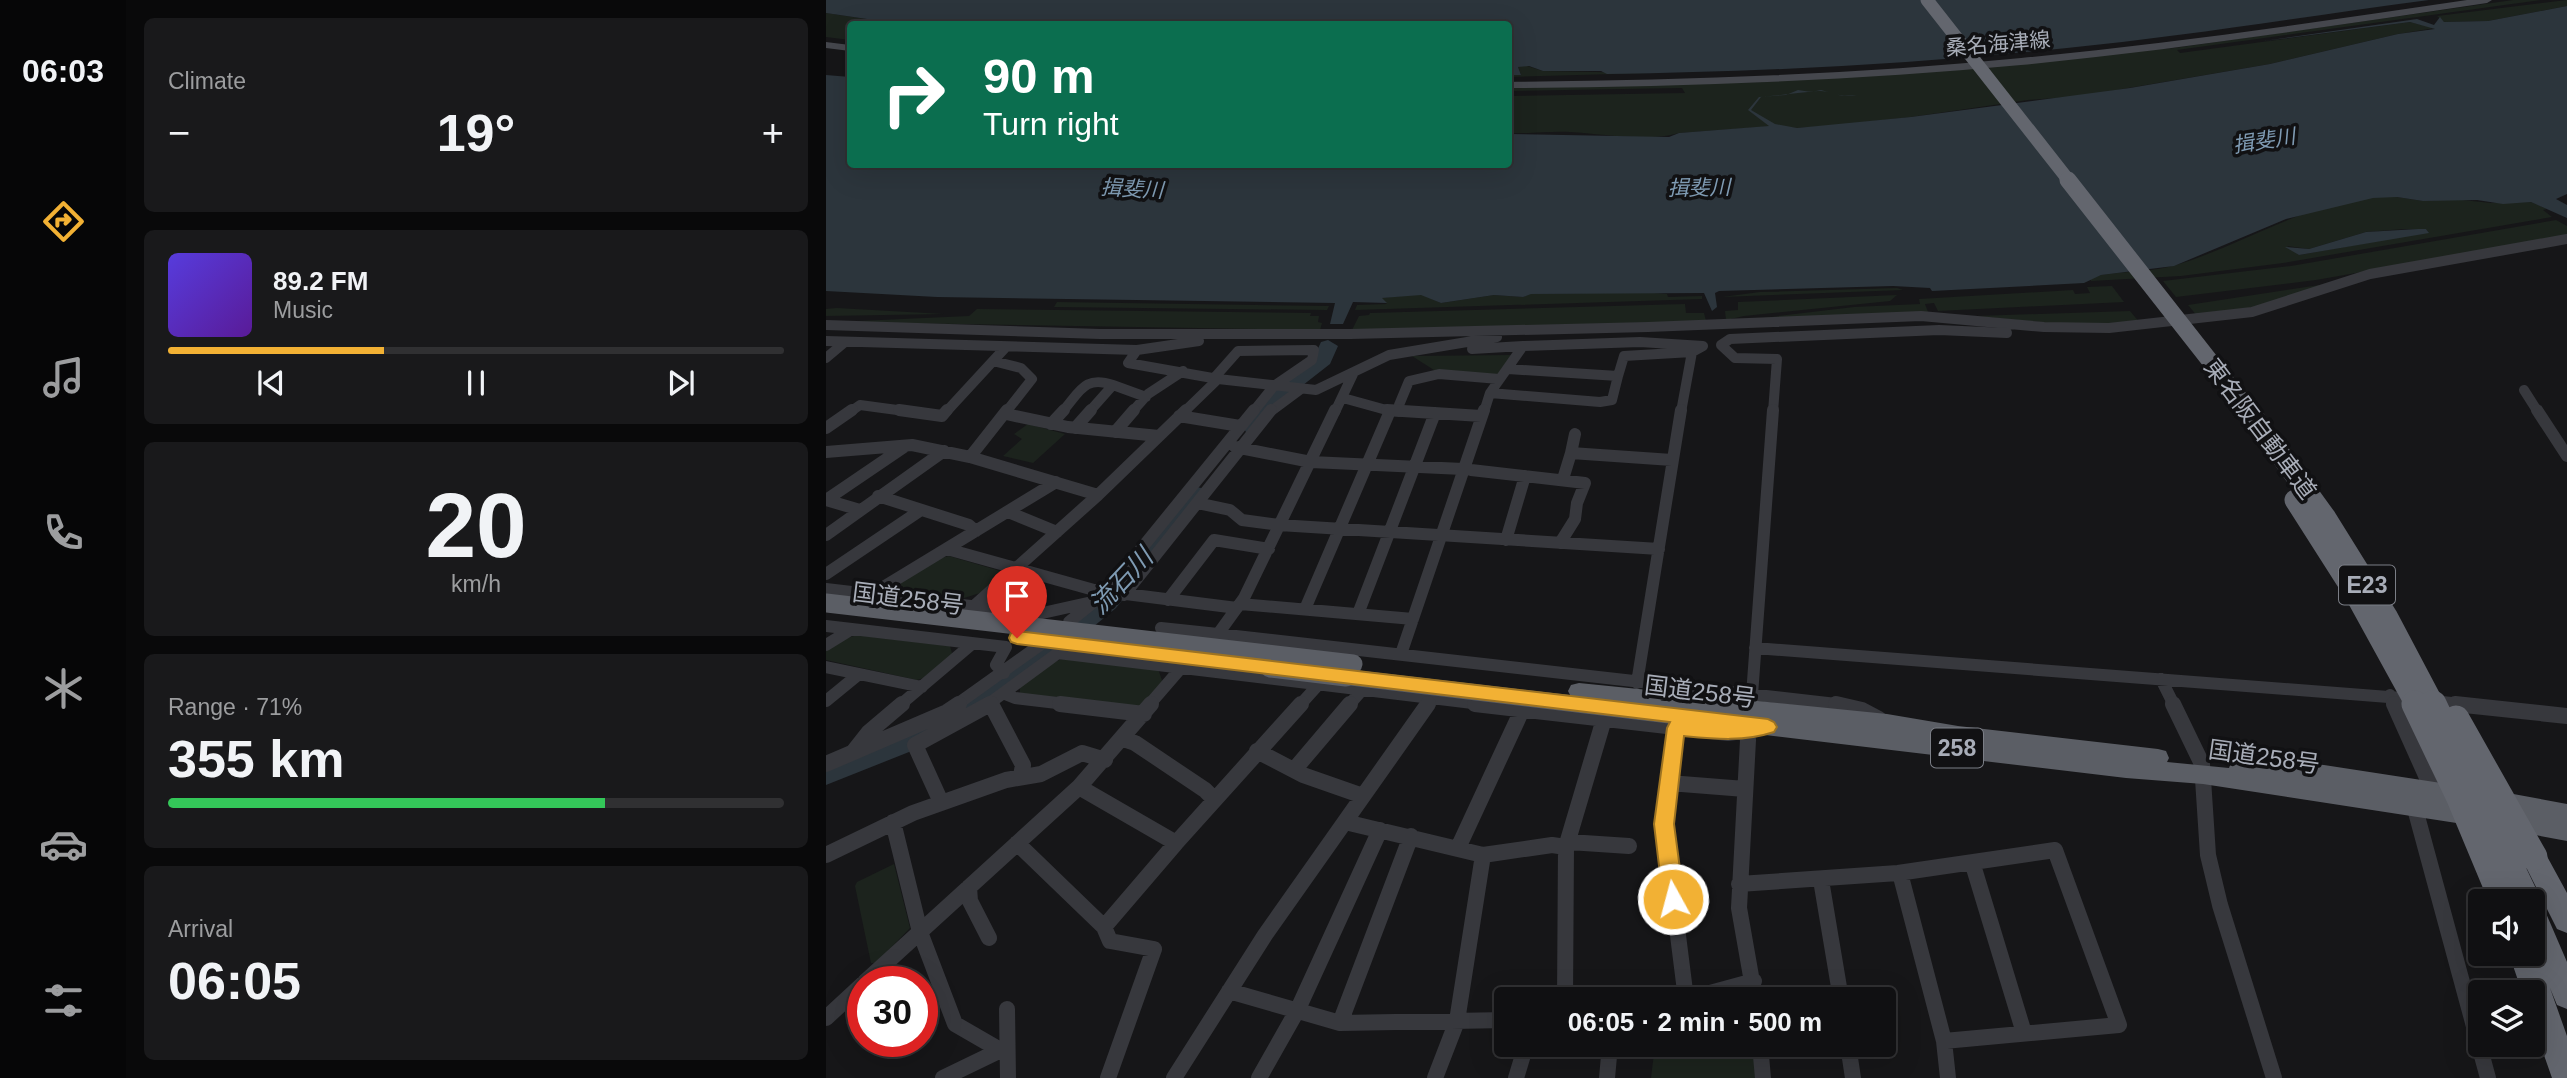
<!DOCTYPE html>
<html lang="en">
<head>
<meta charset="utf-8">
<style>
  :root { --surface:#101012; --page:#19191b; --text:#f1f3f6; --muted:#9c9d9f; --line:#303032; --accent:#f2b134 }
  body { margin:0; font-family:Helvetica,"Noto Sans JP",sans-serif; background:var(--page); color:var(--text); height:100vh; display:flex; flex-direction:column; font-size:26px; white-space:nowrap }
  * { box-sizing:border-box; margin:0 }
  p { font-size:23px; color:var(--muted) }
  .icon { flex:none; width:38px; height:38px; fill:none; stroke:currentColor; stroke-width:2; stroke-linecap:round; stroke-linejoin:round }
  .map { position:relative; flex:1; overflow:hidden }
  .panel { display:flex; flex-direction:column; gap:18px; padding:18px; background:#09090a; width:700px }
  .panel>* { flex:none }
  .hud { position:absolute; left:21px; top:21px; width:665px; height:147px; border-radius:7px; box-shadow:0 7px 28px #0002,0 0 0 2px var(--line); background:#0b6e4f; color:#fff; overflow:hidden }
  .tools { position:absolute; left:1642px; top:889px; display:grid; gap:14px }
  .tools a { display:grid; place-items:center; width:77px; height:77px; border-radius:7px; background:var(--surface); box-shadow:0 7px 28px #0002,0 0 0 2px var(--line); font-size:35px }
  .speed { position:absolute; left:21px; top:966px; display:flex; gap:14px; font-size:35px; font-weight:700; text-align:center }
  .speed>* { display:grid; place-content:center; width:91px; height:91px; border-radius:50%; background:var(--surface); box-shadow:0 7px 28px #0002,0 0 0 2px var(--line); line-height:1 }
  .speed .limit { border:10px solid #d22; background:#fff; color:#111 }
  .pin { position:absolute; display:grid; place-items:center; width:60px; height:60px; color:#fff; margin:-72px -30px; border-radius:50% 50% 50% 0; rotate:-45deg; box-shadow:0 0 7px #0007 }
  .pin .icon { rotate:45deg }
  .me { position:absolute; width:77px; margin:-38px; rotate:353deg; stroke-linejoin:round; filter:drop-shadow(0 0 5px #0008) }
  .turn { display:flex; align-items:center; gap:24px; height:147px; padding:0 21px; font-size:32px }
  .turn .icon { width:91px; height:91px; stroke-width:2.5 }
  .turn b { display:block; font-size:49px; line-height:60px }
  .big { font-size:52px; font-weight:700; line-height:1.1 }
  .panel .tile { flex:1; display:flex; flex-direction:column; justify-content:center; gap:10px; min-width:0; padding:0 24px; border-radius:10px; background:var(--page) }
  .panel .dial { align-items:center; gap:0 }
  .dial b { font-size:91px; line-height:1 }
  .song { display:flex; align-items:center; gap:21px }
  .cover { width:84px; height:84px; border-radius:10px; background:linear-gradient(135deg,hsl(250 70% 55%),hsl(270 70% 35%)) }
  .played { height:7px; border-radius:4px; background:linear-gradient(90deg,var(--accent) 35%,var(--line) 35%) }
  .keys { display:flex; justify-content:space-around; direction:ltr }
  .heat { display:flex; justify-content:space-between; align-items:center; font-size:38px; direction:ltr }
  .charge { height:10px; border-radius:5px; background:linear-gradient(90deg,#34c759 71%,var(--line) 0) }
  .trip { position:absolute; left:668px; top:987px; width:402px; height:70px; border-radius:7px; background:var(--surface); box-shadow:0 7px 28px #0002,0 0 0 2px var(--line); font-weight:700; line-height:70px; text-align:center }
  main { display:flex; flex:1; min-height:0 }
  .dock { display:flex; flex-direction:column; width:126px; justify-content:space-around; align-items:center; background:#060607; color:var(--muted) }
  .dock .icon { width:49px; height:49px }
  .dock .active { color:var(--accent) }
  .dock b { font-size:32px; color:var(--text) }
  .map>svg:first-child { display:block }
  .green { fill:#1c231d; fill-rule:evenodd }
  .water { fill:#2c353c }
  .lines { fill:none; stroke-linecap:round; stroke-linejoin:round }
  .river { fill:#2c353c; fill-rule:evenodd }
  .minor-far2 { stroke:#37383d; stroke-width:10 }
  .minor-far1 { stroke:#37383d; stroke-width:12 }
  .minor { stroke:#37383d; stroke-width:16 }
  .secondary { fill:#45474d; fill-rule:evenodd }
  .trunk { fill:#5b5e65; fill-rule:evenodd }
  .motorway { fill:#63666e; fill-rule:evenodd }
  .trunk-bridge { stroke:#5b5e65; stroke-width:19 }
  .motorway-bridge-far3 { stroke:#63666e; stroke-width:13 }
  .motorway-bridge-far2 { stroke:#63666e; stroke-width:17 }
  .motorway-bridge-far1 { stroke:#63666e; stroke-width:21 }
  .motorway-bridge { stroke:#63666e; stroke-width:27 }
  .route { fill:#f2b134; stroke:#9d7322; stroke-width:2 }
  .labels { text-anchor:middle; stroke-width:7; stroke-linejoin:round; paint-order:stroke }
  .far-street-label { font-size:21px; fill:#a8adb8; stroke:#111113 }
  .far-water-label { font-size:21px; font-style:italic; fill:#7f9bb3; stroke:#111113 }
  .shield { fill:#111113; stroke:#7b7e86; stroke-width:2 }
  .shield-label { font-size:23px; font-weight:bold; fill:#a8adb8 }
  .street-label { font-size:24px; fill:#a8adb8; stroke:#111113 }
  .water-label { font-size:26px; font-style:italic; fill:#7f9bb3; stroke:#111113 }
</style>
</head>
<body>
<main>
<nav class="dock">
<b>06:03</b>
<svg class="icon active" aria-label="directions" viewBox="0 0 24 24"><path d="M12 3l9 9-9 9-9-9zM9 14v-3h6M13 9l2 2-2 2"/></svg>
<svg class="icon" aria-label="music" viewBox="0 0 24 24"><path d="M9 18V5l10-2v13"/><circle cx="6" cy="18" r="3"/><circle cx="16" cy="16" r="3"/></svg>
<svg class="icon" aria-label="phone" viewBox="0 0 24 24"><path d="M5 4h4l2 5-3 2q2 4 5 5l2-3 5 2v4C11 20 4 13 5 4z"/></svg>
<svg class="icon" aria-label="climate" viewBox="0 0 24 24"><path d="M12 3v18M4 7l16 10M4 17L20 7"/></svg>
<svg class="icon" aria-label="car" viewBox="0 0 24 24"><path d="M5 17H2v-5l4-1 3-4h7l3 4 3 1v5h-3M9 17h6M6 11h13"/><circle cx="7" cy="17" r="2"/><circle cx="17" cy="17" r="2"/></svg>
<svg class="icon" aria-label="filters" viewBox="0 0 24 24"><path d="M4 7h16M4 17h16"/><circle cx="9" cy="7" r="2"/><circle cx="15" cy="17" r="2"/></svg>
</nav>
<section class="panel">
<div class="tile"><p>Climate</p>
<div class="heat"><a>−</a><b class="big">19°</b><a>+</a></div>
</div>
<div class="tile">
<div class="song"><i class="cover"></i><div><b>89.2 FM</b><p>Music</p></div></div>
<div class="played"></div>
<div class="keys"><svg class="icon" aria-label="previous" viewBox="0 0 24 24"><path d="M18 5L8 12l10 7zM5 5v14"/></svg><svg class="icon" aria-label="pause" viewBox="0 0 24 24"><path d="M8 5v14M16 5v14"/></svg><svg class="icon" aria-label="next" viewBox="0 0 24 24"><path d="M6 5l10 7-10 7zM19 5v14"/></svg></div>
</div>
<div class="tile dial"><b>20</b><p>km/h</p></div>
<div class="tile"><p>Range · 71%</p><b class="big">355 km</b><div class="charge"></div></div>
<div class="tile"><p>Arrival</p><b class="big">06:05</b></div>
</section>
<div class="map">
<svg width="1741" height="1078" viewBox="0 0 1741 1078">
  <rect width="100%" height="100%" fill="#161618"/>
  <!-- green -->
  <path class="green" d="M1687,0H1715L1351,50L1354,53L1584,22L1609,28L1572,34L1444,64L1255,96L1202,100L1085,117L1002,126L971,128L949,126L853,133C823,142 776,134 744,132C723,131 703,134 683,133V96L859,93L856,88L683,91V86L938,82L1348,48Z
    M1741,0V6L1662,21L1618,22L1611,16Z
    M0,13L75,24H24V40L0,37Z
    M698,65L717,71L825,73L683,77V75H695L692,67Z
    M1571,197L1597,201L1627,199L1665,203L1705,202L1721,209L1717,210L1726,217L1457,263L1355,276L1265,281V278L1275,275C1299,271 1327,272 1350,265C1422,244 1492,193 1571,197ZM1578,229H1600L1602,232L1473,255L1461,246L1483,249L1540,232Z
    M1730,220L1741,226V236L1490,280L1350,297L1337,281L1465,266Z
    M1500,284L1444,304L1372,317L1362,305Z
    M1286,286L1298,302L1112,311L1108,303L1099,304L1102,312L928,319L1028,307L1094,304L1093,299L1247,290L1249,294L1264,293L1261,287Z
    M1071,288L1077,290L896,297L934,292Z
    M816,292L841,294L842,297L876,296V299L529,310L531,305L561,304L555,298L595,294L615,303L668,295L697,297L704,294Z
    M1071,295L1064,301L918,316L900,320L899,311L912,310V302Z
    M231,302L503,306L501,310L228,307Z
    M859,304L860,313H878L880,321L526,330L533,316L543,315L544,313Z
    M11,308L118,314L0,316V309Z
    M151,309L485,313L484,316H493L492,322L496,323L494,330L10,322L143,316Z
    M1304,311L1314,323L1244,325L1150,316Z
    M686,355L673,373L667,376L611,372L586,356Z
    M202,424L239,434L207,463L177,456L196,439L188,434Z
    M123,556L178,572L157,592L135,599L67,591L68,585L115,558Z
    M31,635L124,646L127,657L101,677L91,680L0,660V650L18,639Z
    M236,659L332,669L337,683L319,703L307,708L194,694V687L226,663Z
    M68,864L84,928L50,963H45L29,886L31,882Z
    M927,1052L930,1078H825L828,1053Z"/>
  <!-- water -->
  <path class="water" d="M0,0H1603C1482,16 1362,36 1241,48C1088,64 935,72 781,74L775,71H717L703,66L692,67L695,75H683L682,24H75L0,13Z
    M1741,6V194L1730,199L1741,205V218L1705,202L1677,204L1651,200L1597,201L1571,197L1547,198L1460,219L1348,266L1275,275L1258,283L1106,291L1104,288L1067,286L893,291L889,293L891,307L886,311L878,293L705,294L697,297L668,295L615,303L595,295L556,298L561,303L527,302L517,324H504L509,303L111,297L0,291V75L24,77V164H682L683,134L843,137L853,133L943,126L922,110L933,97L960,95L972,90L985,92L995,90L1016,96L1031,95C1014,99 1004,90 992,91C973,93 954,95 935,97L925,110L949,124L971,128L1085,117L1304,88L1444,64L1572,34L1609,29L1584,22L1438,41L1591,19L1608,25L1614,17L1618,22L1662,21Z
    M1592,229H1600L1603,233L1473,255L1459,247L1483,249L1540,232Z"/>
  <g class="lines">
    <!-- river -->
    <path class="river" d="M502,340L512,346L504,364L454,403L434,432H420L417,427L440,395L488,357L495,342Z
      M371,487L379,489L382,494L379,499L290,608L216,669L145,718L83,752L0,785V762L65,736L127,704L198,655L274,596L363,489Z"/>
    <!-- minor-far2 -->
    <path class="minor-far2" d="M0,325L274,334H524L822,327L1095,316L1218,327L1283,328L1426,312L1544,274L1741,239
      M0,341L311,350L302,363L392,379
      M646,349L697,346L664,393L658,412
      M311,350L373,341
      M0,358L19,342
      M167,361L195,368L206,379L180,412
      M682,369L792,376L798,356L866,352L877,346L814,342L697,346
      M389,377L412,351L488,350L486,360L448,386L427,412
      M287,385L320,397
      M1698,390L1712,412
      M664,393L774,402L786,400L792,376
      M517,398L564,411L582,412
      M24,412L34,405L86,412
      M120,412L179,348
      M236,412C254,392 258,375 287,385L263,412
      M306,412L322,394L357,371
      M358,412L392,379L490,390L563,355L671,337
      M444,412L475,389
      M509,412L527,374
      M573,412V405L583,381L613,374L673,379
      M855,412L866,352
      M947,412L951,359L909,358L895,345L904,339L1113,330L1181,333"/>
    <!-- minor-far1 -->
    <path class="minor-far1" d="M73,410L116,416L121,410
      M509,410L418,598L392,634L1019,705
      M561,410L655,416
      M1711,410L1741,456
      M180,414L242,427L333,436
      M353,416L414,426
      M225,424L238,410
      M0,428L26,410
      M249,428L265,410
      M289,432L308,410
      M409,447L485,462L637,469
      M0,452L86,445L144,457L272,495
      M745,453L749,434
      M144,457L181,410
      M645,470L759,483L751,503L749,519L734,543
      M737,479L745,453L846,460
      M52,496L143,525L150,531
      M0,500L78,447
      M0,500L34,510
      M371,503L404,510L416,520L453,525L833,549
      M182,512L231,532
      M0,535L118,451
      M680,540L699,476
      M121,549L268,590L411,608
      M0,574L95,510
      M0,589L212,614L266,602
      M46,594L230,482
      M298,595L445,410
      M342,600L388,540L443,549
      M414,604L587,619
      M148,606L272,495L360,410
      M479,609L564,411
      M532,614L609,413
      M243,622L280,592L428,410
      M0,626L180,647L170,665L178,673
      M335,628L392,634
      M0,645L26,629
      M929,648L1588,699
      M575,654L658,410
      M0,667L96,687
      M1335,679L1348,705
      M811,683L855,410
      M179,694L189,698L248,705
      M926,695L947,410
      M1564,695L1569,705
      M0,701L33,674
      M1606,701L1645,705
      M74,705L146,644
      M130,705L214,645
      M161,705L232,653L663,705
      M323,705L355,668
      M474,705L492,685
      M523,705L536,690
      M601,705L606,698"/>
    <!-- minor -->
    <path class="minor" d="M165,704L197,765L195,776
      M234,704L318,714
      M649,704L902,733L931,729
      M1010,704L1036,710L1053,719
      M1347,704L1376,764L1382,855L1394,905L1448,1078
      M1568,704L1607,791
      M1629,704L1741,716
      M850,728L838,824L860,999
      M920,732L922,740L913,908L929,999
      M297,739L309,743L379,790L388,799
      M28,751L43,732L76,704
      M431,751L477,775L537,796
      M0,764L121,712L133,704
      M468,770L524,704
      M843,783L919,789
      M253,787L350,843L475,704
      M115,802L89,745L164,704
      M1588,805L1662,1078
      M67,822L94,932L129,1024L174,1050
      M519,822L657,855
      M743,842L803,846
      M191,843L278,927L284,941L328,949L282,1078
      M740,847L778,719
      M632,848L696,710
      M0,855L87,813L180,780L215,774L256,753L279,760
      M1147,865L1198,1033
      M1074,873L1118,1041L1122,1078
      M995,880L1015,999
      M913,884L1072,873L1229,850L1293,1025L1118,1041
      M143,887L144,901L163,938
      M278,927L350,843
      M39,982L253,787L325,704
      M403,991L514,1023L681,1020
      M862,999L928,981
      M181,1009L182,1078
      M0,1018L37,984
      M514,1023L585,836
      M934,1045L937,1078
      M1022,1045L1027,1078
      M117,1078L179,1048
      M348,1078L439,935L602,704
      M433,1078L472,1009L554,830
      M609,1078L631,1021L657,855L726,845L740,847L739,999
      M690,1078L700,1045
      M781,1078L784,1045"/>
    <!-- secondary -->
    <path class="secondary" d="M1641,0H1666L1661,3C1506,26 1351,50 1195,65C1024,81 853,87 682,88V82C854,80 1025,75 1195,58C1345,44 1493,22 1641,0Z
      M0,42L24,45V51L0,48Z"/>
    <!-- trunk -->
    <path class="trunk" d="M520,669L744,695L742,691L745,685L753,683L1061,714L1132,726L1332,749L1340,751L1343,758L1341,762L1403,768L1406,760L1414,758L1498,765L1641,787L1649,790L1653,797L1646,805L1658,809L1662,816L1658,823L1650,826L1377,784L1300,778L520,685L512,683L509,677L512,671Z
      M1671,791L1741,804V841L1672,828L1668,821L1672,814L1677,812L1663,808L1659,801L1663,794Z"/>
    <!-- motorway -->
    <path class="motorway" d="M1708,845L1717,849L1741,893V933L1731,929L1695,857L1699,849Z
      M1706,900L1716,904L1741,962V1009L1731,1005L1724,988L1741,1036V1078H1726L1706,1021V992H1696L1683,954H1706V901H1704Z"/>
    <!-- trunk-bridge -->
    <path class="trunk-bridge" d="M0,603L527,664
      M444,668L520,677"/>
    <!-- motorway-bridge-far3 -->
    <path class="motorway-bridge-far3" d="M1101,0L1244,182"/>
    <!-- motorway-bridge-far2 -->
    <path class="motorway-bridge-far2" d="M1242,180L1424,412"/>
    <!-- motorway-bridge-far1 -->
    <path class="motorway-bridge-far1" d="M1422,410L1500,518L1561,616L1608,705
      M1469,500L1529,594L1590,705"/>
    <!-- motorway-bridge -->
    <path class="motorway-bridge" d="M1589,704L1634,798L1677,901
      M1607,704L1701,901
      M1630,719L1708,857"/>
  </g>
  <!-- route -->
  <path class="route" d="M191,631L942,719L948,722L951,727L948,732C918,742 889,739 858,736L848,824L858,899L855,906L847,909L840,906L837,899L828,824L841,728L844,722L191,644L185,642L183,638L185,633Z"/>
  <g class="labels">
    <!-- far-street labels -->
    <g class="far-street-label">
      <text transform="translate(1172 44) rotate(-5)" y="7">桑名海津線</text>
    </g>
    <!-- far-water labels -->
    <g class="far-water-label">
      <text transform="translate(1438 141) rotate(-9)" y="7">揖斐川</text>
      <text transform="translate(873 188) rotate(-1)" y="7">揖斐川</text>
      <text transform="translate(306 189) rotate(3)" y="7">揖斐川</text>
    </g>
    <!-- shield labels -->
    <g class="shield">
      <rect x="1513" y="565.5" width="56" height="39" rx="5"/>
      <rect x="1105" y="728.5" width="52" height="39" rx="5"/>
    </g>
    <g class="shield-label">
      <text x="1541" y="593">E23</text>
      <text x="1131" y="756">258</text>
    </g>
    <!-- street labels -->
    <g class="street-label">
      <text transform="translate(1434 429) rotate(53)" y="8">東名阪自動車道</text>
      <text transform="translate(82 599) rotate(7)" y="8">国道258号</text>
      <text transform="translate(874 692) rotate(7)" y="8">国道258号</text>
      <text transform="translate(1438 757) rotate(8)" y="8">国道258号</text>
    </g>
    <!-- water labels -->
    <g class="water-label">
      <text transform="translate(295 581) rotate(-47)" y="9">流石川</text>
    </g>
  </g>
</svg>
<div class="tools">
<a><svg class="icon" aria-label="sound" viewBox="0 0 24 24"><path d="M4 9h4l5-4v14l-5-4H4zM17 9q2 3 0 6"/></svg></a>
<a><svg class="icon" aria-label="layers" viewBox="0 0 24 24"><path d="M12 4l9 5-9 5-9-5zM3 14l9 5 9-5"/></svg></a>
</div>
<div class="speed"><div class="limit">30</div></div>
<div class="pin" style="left:191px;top:638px;background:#d93025"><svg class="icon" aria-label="arrive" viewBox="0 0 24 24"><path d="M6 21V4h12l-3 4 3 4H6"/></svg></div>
<svg class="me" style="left:847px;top:899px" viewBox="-20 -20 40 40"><circle r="17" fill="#f2b134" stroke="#fff" stroke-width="3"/><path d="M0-11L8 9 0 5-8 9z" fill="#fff"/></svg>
<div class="trip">06:05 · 2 min · 500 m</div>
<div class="hud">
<div class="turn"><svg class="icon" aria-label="right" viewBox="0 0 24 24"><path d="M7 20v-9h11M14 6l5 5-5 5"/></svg><div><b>90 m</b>Turn right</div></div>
</div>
</div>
</main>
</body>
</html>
